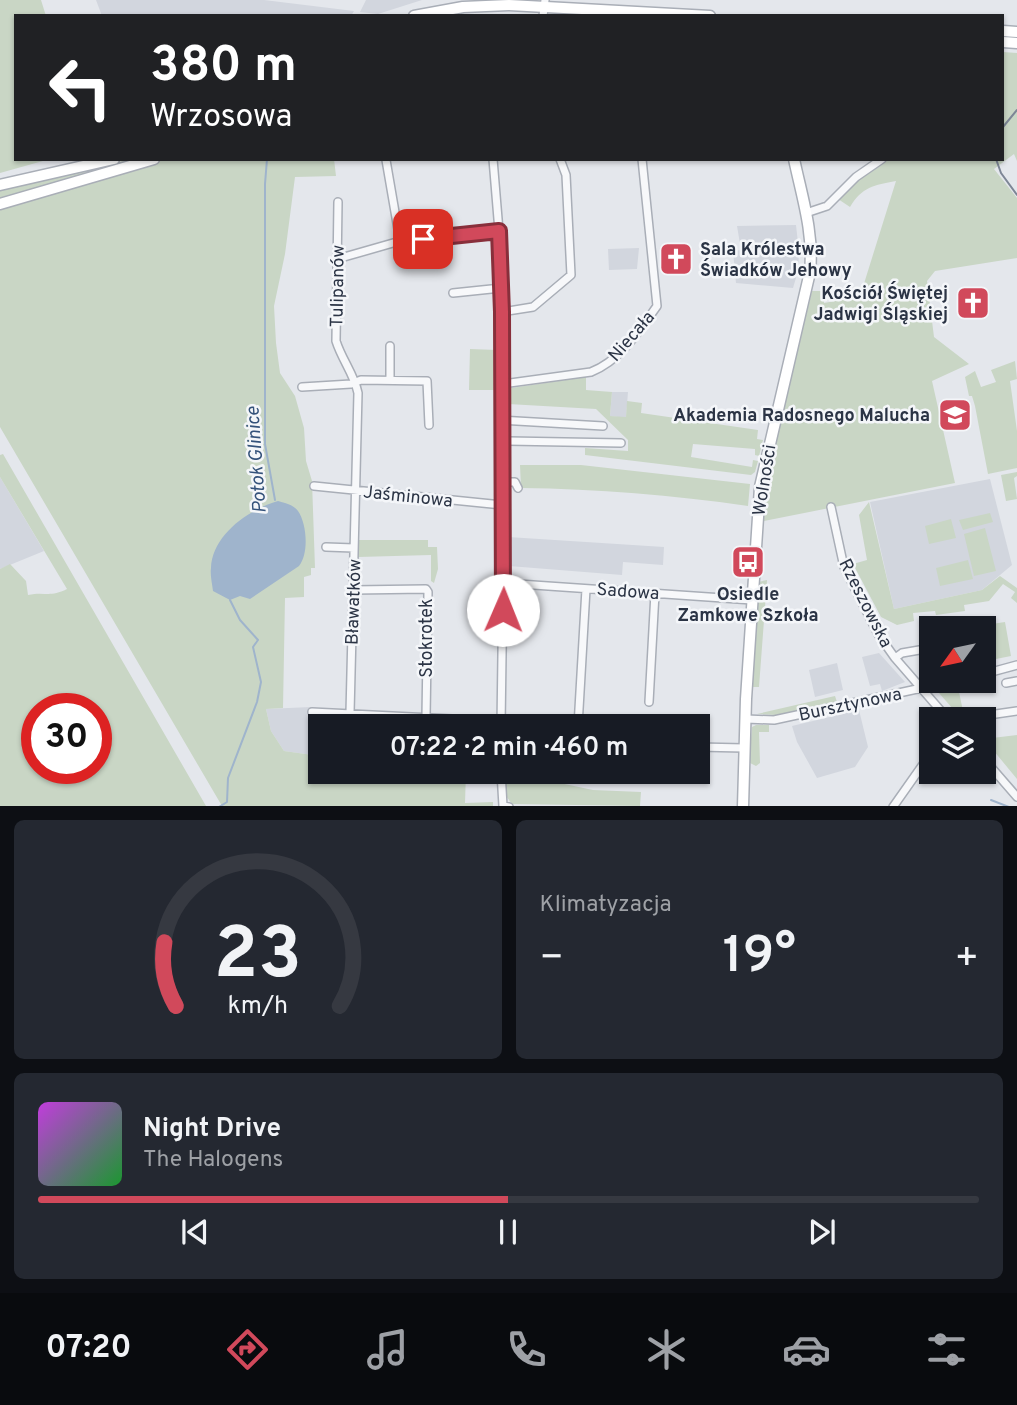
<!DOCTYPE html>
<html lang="pl">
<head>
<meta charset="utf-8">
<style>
  :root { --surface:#171b24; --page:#242831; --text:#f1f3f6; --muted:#9ea1a6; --line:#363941; --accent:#d1495b }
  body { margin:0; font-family:Overpass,sans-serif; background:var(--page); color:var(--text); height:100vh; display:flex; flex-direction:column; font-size:26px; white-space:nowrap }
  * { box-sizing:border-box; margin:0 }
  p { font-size:23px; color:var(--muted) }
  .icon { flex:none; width:38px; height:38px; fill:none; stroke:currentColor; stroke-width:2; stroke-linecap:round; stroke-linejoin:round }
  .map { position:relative; height:806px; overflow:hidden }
  .panel { display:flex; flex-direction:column; gap:14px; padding:14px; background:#0d0f14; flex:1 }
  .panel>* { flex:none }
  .top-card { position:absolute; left:14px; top:14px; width:990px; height:147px; border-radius:0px; box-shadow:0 2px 5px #0004; background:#202124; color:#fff; overflow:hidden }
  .needle { width:46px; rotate:237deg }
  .controls { position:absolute; left:919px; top:616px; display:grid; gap:14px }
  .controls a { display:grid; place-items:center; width:77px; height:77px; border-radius:0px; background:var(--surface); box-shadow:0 2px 5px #0004; font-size:35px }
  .speed { position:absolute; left:21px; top:693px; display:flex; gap:14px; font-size:35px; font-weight:700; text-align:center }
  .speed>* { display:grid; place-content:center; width:91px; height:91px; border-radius:50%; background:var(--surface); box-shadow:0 2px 5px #0004; line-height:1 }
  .speed .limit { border:10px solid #d22; background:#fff; color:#111 }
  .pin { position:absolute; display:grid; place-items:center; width:60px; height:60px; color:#fff; margin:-30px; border-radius:14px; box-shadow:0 4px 10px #0006 }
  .me { position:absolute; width:77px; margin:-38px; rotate:1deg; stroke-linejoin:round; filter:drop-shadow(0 0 5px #0008) }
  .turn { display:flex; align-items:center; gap:24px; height:147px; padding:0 21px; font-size:32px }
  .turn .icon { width:91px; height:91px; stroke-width:2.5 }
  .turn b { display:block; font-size:49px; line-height:60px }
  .big { font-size:52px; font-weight:600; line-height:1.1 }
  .panel .card { flex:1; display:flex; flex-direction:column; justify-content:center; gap:10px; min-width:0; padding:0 24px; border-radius:10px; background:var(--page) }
  .panel .dial { align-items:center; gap:0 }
  .dial svg { height:182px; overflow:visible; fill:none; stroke:var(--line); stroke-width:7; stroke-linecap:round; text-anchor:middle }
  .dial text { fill:var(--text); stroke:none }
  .song { display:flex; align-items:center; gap:21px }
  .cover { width:84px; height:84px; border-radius:10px; background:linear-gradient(135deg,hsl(290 70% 55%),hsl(130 70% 35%)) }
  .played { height:7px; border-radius:4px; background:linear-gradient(90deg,var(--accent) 50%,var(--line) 50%) }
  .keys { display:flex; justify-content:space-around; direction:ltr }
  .heat { display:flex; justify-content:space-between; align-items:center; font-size:38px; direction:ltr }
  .panel .tiles { flex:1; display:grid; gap:14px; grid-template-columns:1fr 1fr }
  .card:last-child { grid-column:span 2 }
  .trip { position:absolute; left:308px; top:714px; width:402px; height:70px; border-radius:0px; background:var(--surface); box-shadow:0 2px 5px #0004; font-weight:600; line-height:70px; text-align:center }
  .dock { display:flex; height:112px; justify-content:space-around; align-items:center; background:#090b0e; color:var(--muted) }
  .dock .icon { width:49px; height:49px }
  .dock .current { color:var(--accent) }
  .dock b { font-size:32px; color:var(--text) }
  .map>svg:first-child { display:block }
  .built { fill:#d2d6de }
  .green { fill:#c9d6c5; fill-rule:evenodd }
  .water { fill:#9fb4cc }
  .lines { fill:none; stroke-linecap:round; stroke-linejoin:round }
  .stream { stroke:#9fb4cc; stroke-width:2 }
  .street-casing { stroke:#a9aeb7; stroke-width:10 }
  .secondary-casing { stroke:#a9aeb7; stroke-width:13 }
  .street { stroke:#f7f8fa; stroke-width:7 }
  .secondary { stroke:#fff; stroke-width:10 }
  .tram { stroke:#7d8696; stroke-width:2 }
  .route-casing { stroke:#882f3b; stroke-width:18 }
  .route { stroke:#d1495b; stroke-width:12 }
  .labels { text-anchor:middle; stroke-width:5; stroke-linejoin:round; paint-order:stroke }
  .poi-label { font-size:18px; font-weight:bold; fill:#2b3445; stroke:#f4f6f9; text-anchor:end }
  .street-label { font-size:18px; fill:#2b3445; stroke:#f4f6f9 }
  .water-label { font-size:19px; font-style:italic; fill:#34527a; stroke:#f4f6f9 }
</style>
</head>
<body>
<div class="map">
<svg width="1017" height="807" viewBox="0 0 1017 807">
  <rect width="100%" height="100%" fill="#e4e7ec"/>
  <!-- built -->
  <path class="built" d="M96,0H264L354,11L351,16H102Z
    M366,0H422L378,14L360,12Z
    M796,225L799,252L798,271L793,288L736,283L733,251L741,250L737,226Z
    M639,248L637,269L609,270L608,249Z
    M612,392H628L626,418L610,416Z
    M0,477L44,551L0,569Z
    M990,479L1012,565L982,590L894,609L870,502Z
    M507,537L664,547L663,565L623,562L622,575L509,566Z
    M879,653L905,682L882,691L880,684L870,686L862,657Z
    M837,663L843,690L815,697L809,670Z
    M311,707V714L339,717V726H320V756L284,751L271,731L266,709Z
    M859,710L868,747L855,767L817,778L797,742L792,726Z"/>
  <!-- green -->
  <path class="green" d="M0,0H41L46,16H16V159H50L0,173Z
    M1003,52L1017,53V161L1014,154L994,169L1017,198V258L935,271L927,281L934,337L969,364L932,381L955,483L764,521L765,482L812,291H824V303L856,297L862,290L896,181C874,185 862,187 850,207L838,199L866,171L886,159H1003Z
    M131,159H143L0,200V189Z
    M167,159H334L336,176L295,177L285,254L274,306L276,343L280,373L295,396L304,428L306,461L312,481L315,568H311V575L304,577V597L285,598L283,708L266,709L271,731L284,751L320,756V772H466L465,803L493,802V806H222L0,427V209Z
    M470,349L497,350V390H469Z
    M1015,361L1017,379L1010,381L1017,431V468L988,474L975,406L972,396H969L965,377L975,371L981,387L996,382L991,370Z
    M586,377V390L612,392L610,416L626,417L627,401L642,403L641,413L758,430L757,439L763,440L759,456L755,455V449L693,444L691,457L752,467L753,460L758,461L755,472L751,475L585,455V448L628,451V440L596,409L506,404V393L511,388Z
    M3,454L206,806H0V569L10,564L26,581L28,595C45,591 49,598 67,589L0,477V455ZM37,709H96V768H37Z
    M520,465H581L750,484L748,506C672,495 598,489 521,488Z
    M1017,472V476L1014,478L1017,499L1006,501L1001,475Z
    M869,502L894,609L982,590L1000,576L1017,588V603L1011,598L1015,592L1003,584L989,601L964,605L965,611L936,615L935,611L913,613L914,621L897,625L881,617L853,564L867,560L859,515Z
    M990,513L993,522L963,530L959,520Z
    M951,519L956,538L929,544L925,526Z
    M985,528L996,571L974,576L964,534Z
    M359,540H428V547H437L438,569L434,583L431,581V555L358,557Z
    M968,560L973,579L940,586L936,568Z
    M767,580L759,687H752L758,582Z
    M1005,622L1011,656L991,660L987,633H984V628H965Z
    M973,683L974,689L959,692L963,711L970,710V712L960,717L939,693L940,690Z
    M835,696L837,702L776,715L757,714Z
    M756,725H769V732H759L760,763L756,766L748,762L749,739H751L752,727Z
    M1017,735V779L984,739Z
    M506,772H537L555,782L593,790L641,792L640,806L512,804L506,796Z"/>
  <!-- water -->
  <path class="water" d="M278,501C285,503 294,505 298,511C307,524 309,554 299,566L250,599L240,596L230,600L213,591C212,583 210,575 211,568C212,535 249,509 278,501Z"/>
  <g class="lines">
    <!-- stream -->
    <path class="stream" d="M267,159L265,184V444L275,500
      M991,800L1009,807
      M219,807L227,802L228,778L257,702L261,682L253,647L258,640L240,620L230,600"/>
    <defs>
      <path id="street" d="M543,16L545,0
        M493,159L499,231L502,312L503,583L501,726
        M386,160L400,241
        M338,202L336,341C342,360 354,374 358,393L350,713
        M806,213L827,206L856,177L882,159
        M337,259L400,241L499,231
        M453,293L501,288
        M502,312L533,307L571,275L566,175L560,159
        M390,346V380
        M502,384L591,372C621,360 639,331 657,306L642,159
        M302,387L351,384L361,380L427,381L429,425
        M501,420L603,426
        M501,441L621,443
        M502,482H515L518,488
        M314,486L502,505
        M831,507L844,567L878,634L895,658L948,719
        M326,547L354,548
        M503,583L752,600
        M353,590L426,589L428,592L426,717
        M984,641H989
        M895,658L902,653L931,648
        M984,674L1017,665
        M1006,683L1017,681
        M649,702L655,593
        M312,712L492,721L515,726
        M746,719L774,720L954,681
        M961,719L1017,711
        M578,726L586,589
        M698,747L744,748
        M984,759L1017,797
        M501,772L503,806L509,807
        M893,807L931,753"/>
      <path id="secondary" d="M414,16L463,7L509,5L710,16
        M1003,31L1017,32
        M1003,42L1017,43
        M0,185L114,159
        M0,204L154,159
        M743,807L746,699L760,487L810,272C814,233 802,197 794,159"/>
    </defs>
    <!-- street casing -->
    <use href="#street" class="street-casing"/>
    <!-- secondary casing -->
    <use href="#secondary" class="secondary-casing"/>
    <!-- street -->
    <use href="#street" class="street"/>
    <!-- secondary -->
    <use href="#secondary" class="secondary"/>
    <!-- tram -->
    <path class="tram" d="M1003,127L1017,110
      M996,159L1001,173L1017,195"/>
  </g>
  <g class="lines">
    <defs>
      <path id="route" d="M423,239L499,231L502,312L503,610"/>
    </defs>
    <!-- route casing -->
    <use href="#route" class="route-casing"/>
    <!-- route -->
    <use href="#route" class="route"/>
  </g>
  <!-- icons -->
  <defs>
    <symbol id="church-square" viewBox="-11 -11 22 22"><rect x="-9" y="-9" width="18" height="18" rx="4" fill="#d1495b" stroke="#f4f6f9"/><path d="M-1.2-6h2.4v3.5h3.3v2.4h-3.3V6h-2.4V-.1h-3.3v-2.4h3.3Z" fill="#fff"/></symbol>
    <symbol id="school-square" viewBox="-11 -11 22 22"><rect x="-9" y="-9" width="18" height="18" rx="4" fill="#d1495b" stroke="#f4f6f9"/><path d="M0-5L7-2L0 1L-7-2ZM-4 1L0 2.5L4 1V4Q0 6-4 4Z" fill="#fff"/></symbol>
    <symbol id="bus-square" viewBox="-11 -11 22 22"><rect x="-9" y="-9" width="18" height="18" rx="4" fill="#d1495b" stroke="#f4f6f9"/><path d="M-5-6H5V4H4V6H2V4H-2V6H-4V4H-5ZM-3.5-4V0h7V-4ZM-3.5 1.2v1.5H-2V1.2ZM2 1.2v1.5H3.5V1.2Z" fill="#fff"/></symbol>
  </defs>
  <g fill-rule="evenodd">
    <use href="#church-square" x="657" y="240" width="38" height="38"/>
    <use href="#church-square" x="954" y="284" width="38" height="38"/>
    <use href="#school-square" x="936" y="396" width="38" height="38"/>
    <use href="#bus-square" x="729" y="543" width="38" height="38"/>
  </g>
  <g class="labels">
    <!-- poi labels -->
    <g class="poi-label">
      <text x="700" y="255" text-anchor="start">Sala Królestwa<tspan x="700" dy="21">Świadków Jehowy</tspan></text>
      <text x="948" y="299">Kościół Świętej<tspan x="948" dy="21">Jadwigi Śląskiej</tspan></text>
      <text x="930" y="421">Akademia Radosnego Malucha</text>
      <text x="748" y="600" text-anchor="middle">Osiedle<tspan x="748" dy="21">Zamkowe Szkoła</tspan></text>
    </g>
    <!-- street labels -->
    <g class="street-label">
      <text transform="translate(337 286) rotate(-89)" y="6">Tulipanów</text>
      <text transform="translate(631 336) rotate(-49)" y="6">Niecała</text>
      <text transform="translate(764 480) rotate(-81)" y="6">Wolności</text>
      <text transform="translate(408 496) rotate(6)" y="6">Jaśminowa</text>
      <text transform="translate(628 591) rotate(4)" y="6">Sadowa</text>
      <text transform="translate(353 602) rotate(-88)" y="6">Bławatków</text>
      <text transform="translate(866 603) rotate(63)" y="6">Rzeszowska</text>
      <text transform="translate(426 638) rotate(-90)" y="6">Stokrotek</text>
      <text transform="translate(850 704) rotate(-12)" y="6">Bursztynowa</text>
    </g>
    <!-- water labels -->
    <g class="water-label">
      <text transform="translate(255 460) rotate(-94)" y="7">Potok Glinice</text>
    </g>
  </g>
</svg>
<div class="controls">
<a><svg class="needle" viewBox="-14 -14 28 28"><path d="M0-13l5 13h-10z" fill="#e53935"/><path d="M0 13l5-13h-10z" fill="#9ea1a6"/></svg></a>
<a><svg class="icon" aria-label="layers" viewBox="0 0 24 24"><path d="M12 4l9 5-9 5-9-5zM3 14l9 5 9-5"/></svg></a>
</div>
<div class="speed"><div class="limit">30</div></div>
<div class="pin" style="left:423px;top:239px;background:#d93025"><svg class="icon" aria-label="arrive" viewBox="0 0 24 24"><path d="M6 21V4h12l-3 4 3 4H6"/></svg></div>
<svg class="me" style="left:503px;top:610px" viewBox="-20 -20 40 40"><circle r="19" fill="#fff"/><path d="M0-13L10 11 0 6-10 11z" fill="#d1495b"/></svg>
<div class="trip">07:22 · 2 min · 460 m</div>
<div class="top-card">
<div class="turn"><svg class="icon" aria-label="left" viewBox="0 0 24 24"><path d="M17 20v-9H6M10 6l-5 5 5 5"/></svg><div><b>380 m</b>Wrzosowa</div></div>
</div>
</div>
<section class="panel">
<div class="tiles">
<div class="card dial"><svg viewBox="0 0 100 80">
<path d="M14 69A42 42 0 1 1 86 69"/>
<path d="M14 69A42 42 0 0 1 9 41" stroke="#d1495b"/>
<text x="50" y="56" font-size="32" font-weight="700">23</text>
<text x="50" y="72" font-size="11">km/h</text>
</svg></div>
<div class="card"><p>Klimatyzacja</p>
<div class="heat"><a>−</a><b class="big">19°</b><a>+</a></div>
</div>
<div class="card">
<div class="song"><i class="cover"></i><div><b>Night Drive</b><p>The Halogens</p></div></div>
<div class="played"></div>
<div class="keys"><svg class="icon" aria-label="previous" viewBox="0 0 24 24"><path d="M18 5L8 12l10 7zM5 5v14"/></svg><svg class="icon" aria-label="pause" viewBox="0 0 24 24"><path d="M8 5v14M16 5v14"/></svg><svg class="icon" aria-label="next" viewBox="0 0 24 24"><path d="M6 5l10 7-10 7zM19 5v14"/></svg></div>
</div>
</div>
</section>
<nav class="dock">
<b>07:20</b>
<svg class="icon current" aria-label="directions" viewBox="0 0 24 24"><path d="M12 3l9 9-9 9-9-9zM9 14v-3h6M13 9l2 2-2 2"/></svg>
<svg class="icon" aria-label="music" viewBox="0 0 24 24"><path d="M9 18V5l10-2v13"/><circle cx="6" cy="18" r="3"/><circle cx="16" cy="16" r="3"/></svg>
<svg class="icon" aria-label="phone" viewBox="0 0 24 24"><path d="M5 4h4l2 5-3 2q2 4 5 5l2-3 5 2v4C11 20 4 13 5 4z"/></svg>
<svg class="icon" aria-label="climate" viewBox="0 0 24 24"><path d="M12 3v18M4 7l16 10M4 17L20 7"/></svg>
<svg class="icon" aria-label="car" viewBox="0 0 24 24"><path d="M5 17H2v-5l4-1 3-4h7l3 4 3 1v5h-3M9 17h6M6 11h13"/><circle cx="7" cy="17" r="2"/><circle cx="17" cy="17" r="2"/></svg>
<svg class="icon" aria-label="filters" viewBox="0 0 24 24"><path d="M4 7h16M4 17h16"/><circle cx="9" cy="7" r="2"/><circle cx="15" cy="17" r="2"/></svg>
</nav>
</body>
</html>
